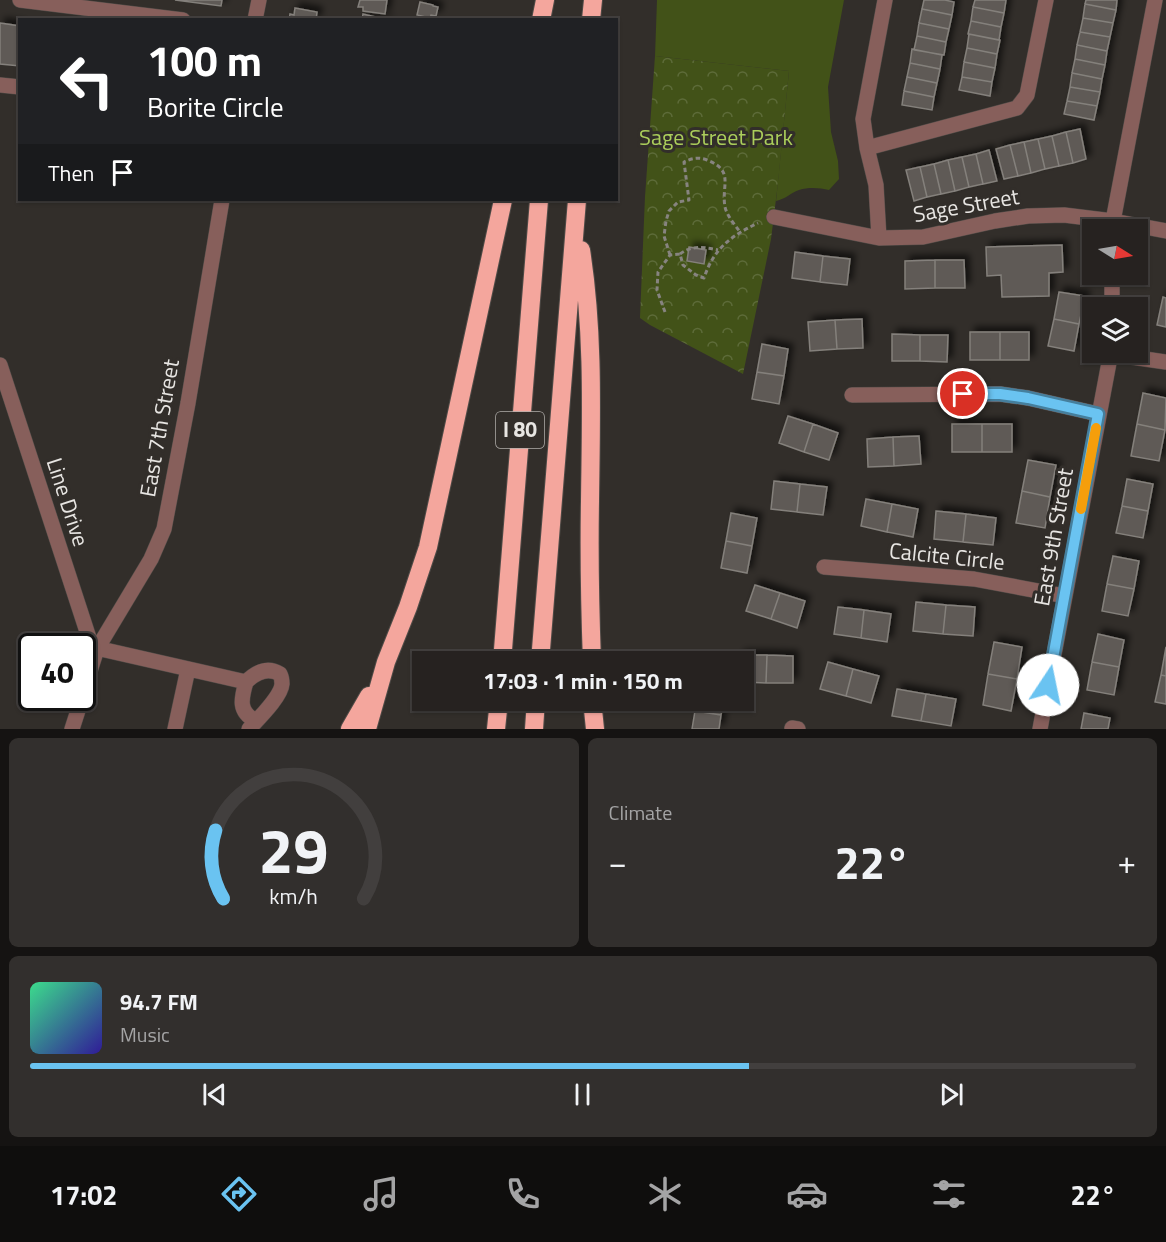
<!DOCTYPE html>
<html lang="en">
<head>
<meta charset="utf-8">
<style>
  :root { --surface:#262220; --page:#322f2d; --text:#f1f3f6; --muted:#a4a4a5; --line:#423f3e; --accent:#6ac3f1 }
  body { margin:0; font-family:"Titillium Web",sans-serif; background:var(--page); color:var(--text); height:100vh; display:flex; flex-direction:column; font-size:22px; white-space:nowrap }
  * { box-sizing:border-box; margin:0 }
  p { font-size:20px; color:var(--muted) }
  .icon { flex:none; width:33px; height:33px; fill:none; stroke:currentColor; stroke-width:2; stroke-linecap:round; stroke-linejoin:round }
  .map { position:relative; height:729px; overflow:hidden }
  .side { display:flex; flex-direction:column; gap:9px; padding:9px; background:#151312; flex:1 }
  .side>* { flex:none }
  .top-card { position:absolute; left:18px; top:18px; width:600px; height:183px; border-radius:0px; box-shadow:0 2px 4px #0004,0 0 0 2px var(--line); background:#202124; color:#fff; overflow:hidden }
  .needle { width:39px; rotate:101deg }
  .controls { position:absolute; left:1082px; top:219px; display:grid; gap:12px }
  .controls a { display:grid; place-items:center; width:66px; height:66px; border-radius:0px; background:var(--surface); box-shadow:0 2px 4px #0004,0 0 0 2px var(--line); font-size:30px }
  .speed { position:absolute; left:18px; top:633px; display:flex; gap:12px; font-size:30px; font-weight:700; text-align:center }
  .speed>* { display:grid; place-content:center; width:78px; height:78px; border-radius:50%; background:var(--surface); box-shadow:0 2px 4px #0004,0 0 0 2px var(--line); line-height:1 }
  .speed .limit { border:3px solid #111; border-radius:9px; background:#fff; color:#111 }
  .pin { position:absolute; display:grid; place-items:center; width:51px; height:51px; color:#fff; margin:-26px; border:3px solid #fff; border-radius:50%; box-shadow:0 2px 6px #0007 }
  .me { position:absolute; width:66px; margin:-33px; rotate:11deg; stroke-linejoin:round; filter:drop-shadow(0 0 4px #0008) }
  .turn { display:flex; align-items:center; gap:21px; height:126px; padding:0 30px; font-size:27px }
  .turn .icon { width:78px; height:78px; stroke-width:2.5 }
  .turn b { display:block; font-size:42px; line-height:51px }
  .then { display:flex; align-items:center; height:57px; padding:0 30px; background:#0003; gap:12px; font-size:22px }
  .big { font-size:45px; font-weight:700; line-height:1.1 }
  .side .widget { flex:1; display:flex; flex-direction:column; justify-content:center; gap:9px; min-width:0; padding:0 21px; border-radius:9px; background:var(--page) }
  .side .dial { align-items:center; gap:0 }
  .dial svg { height:156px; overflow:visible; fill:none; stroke:var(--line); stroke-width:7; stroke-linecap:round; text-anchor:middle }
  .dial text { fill:var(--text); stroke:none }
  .song { display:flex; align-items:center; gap:18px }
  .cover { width:72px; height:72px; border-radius:9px; background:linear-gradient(135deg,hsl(150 70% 55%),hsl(250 70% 35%)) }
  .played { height:6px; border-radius:3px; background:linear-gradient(90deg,var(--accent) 65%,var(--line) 65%) }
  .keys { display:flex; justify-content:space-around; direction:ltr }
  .heat { display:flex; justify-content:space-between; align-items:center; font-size:33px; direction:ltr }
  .side .tiles { flex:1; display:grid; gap:9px; grid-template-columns:1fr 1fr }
  .widget:last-child { grid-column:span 2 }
  .trip { position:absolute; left:412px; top:651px; width:342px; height:60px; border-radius:0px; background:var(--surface); box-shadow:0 2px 4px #0004,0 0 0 2px var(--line); font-weight:700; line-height:60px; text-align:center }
  .dock { display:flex; height:96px; justify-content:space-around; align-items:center; background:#0f0e0d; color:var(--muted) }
  .dock .icon { width:42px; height:42px }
  .dock .selected { color:var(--accent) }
  .dock b { font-size:27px; color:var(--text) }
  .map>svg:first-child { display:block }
  .grass { fill:#425218 }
  .park { fill:url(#park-crowns) }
  .building { fill:#5f5a56; stroke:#84807b; stroke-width:1.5; filter:url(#shadow) }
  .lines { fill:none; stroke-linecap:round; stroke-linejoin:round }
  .minor-casing { stroke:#4f4b47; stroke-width:16 }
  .highway-casing { stroke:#4f4b47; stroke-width:20 }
  .path { stroke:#878480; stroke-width:3; stroke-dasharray:4.5 3; stroke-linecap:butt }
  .minor { stroke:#875f5b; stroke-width:15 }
  .highway { stroke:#f4a69d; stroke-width:18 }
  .route-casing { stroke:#457f9d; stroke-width:15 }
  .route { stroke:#6ac3f1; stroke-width:10 }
  .slow { stroke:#f59e0b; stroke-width:10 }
  .labels { text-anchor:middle; stroke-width:6; stroke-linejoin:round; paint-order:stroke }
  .shield { fill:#322e2a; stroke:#b1aeab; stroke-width:1.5 }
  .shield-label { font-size:21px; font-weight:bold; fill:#e7e5e2 }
  .park-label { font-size:22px; fill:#abce5b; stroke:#322e2a }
  .street-label { font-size:22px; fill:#e7e5e2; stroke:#322e2a }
</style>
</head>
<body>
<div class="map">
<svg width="1166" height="729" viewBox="0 0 1166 729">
  <defs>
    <pattern id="park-crowns" width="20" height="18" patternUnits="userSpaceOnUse" patternTransform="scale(1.5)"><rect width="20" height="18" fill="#425218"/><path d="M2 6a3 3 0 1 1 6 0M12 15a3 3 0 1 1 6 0" fill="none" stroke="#5d6b39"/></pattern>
    <filter id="shadow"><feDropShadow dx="5" dy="-5" stdDeviation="3" flood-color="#0009"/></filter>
  </defs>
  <rect width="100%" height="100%" fill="#322e2a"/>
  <!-- grass -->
  <path class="grass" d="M657,0H844L828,87L831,132L838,161L839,179L829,190C820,188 809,187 799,190C790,193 786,199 776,201L789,71L655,56Z"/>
  <!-- park -->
  <path class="park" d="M655,56L789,71L778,183L771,239L743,374L650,325L640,318L645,197Z"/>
  <!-- building -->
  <path class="building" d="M175,0H222L221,6Z
    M360,0H387L385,14L363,11V7H358Z
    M924,0H945L954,2L952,15L922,9Z
    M975,0H1006L1004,13L973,7Z
    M1086,0H1117L1116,10L1085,4Z
    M420,2L433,5V6L438,7L436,16L431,15L430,18L417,15Z
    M1085,4L1116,10L1113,23L1083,18Z
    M973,7L1004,13L1001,27L971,21Z
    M295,8L317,12L316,20H289L290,14L294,15Z
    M922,9L952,15L949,29L919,23Z
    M363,14L388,20H362Z
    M1083,18L1113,23L1110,37L1080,32Z
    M971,21L1001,27L999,40L968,34Z
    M0,23L20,26V66L0,64Z
    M919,23L949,29L946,42L917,36Z
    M1080,32L1110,37L1107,51L1077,45Z
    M969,34L1000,40L997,54L967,48Z
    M917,36L946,42L944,55L914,50Z
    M1077,45L1107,51L1105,65L1075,59Z
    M967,48L997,54L995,68L964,62Z
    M912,49L942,55L940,69L910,63Z
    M1075,59L1105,65L1102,79L1072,73Z
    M964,62L995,68L992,82L962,77Z
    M910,63L940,69L937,83L907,77Z
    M1072,73L1102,79L1100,92L1070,87Z
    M907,77L937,83L934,97L904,91Z
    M962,77L992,82L990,96L959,90Z
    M1070,87L1100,92L1097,106L1067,101Z
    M904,91L934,97L932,110L902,105Z
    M1067,101L1097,106L1094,120L1064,114Z
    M1080,129L1086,159L1073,163L1066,132Z
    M1066,132L1073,163L1059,166L1052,136Z
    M1052,136L1059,166L1045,169L1038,139Z
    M1038,139L1045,169L1031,173L1024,142Z
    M1024,142L1031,173L1018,176L1010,145Z
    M1010,145L1018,176L1004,179L996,149Z
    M989,150L997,181L983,184L976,154Z
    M976,154L983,184L969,187L962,157Z
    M962,157L969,187L955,191L948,160Z
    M948,160L955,191L941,194L934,164Z
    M934,164L941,194L927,197L920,167Z
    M920,167L927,197L914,201L906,170Z
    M1062,245L1063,272L1049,273V296L1002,297L1001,275L987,276L986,247Z
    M689,247L706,250L704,264L687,261Z
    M795,252L823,256L820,282L792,278Z
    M823,256L850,259L847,285L820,282Z
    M935,260H964L965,288H935Z
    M935,260V288L905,289V261Z
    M1059,292L1085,296L1079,324L1054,319Z
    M1163,297L1166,298V327L1157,325Z
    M862,319L863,348L837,349L835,320Z
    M1054,319L1079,324L1074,351L1048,346Z
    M835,320L837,349L810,351L808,322Z
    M970,332H1000V360H970Z
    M1000,332H1029V360H1000Z
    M892,334L920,335V361H892Z
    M920,335H948L947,362L920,361Z
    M762,344L788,349L784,376L757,372Z
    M757,372L784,376L779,404L752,399Z
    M1143,393L1166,398L1165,430L1137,424Z
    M788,416L813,424L804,452L779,443Z
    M813,424L838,433L829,460L804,452Z
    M952,424H982V452H952Z
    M982,424H1012V452H982Z
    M1137,424L1165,430L1159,461L1131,456Z
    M919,436L921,464L894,466L893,437Z
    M893,437L894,466L868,467L867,439Z
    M1028,460L1056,465L1050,497L1022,491Z
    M1127,479L1153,484L1148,511L1122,506Z
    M774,481L800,484L797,512L771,509Z
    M800,484L827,487L823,515L797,512Z
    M1022,491L1050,497L1045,528L1016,523Z
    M866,499L892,504L887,532L861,526Z
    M892,504L918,509L913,537L887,532Z
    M1122,506L1148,511L1143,538L1116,533Z
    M936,511L966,514L963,542L934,539Z
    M731,513L757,518L752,546L726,541Z
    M966,514L996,518L993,545L963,542Z
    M726,541L752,546L747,573L721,568Z
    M1113,556L1139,561L1134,589L1107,584Z
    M1107,584L1134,589L1128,616L1102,611Z
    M755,585L780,593L771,619L746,611Z
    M780,593L805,601L797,628L771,619Z
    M916,602L946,605L943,634L913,631Z
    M946,605L975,607L973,636L943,634Z
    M838,607L864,610L861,638L834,634Z
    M864,610L891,614L887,642L861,638Z
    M1098,634L1124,640L1119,667L1092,662Z
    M994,642L1022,647L1017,679L988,674Z
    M1166,647V676L1161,675Z
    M740,655H767L766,683L744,682V662H740Z
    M767,655L793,656V683H766Z
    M828,662L853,669L846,696L820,689Z
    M1092,662L1119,667L1114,695L1087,690Z
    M853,669L879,676L871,703L846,696Z
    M988,674L1017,679L1011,711L983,705Z
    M1161,675L1166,676V704L1155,702Z
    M897,689L926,694L921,721L892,716Z
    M926,694L956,699L951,726L921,721Z
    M697,700H724L721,715L695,711Z
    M695,711L721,715L719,729H692Z
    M1084,713L1110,718L1108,729H1081Z"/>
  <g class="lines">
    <defs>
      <path id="minor" d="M20,0L183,20
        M255,20L259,0
        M0,85L20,87
        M867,148L1017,108L1027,95L1046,0
        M774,217L879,238L923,237L995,221L1028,216L1064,215L1113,221L1166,231
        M1113,230V221L1155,0
        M879,238L876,185L867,148L863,119L885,0
        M1112,308V274
        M1111,354L1166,362
        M0,365L92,647L246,682C255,673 267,666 280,674C281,676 282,681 282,684C281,697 258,719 249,729
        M852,395L1000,394L1028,398L1098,414
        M824,567L974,579L1065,596
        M246,682C241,699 238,712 256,721
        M82,696L97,649L151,559L164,529L188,403L222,200
        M792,728L798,729
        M72,729L82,698
        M175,729L188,669
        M1040,729L1111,352"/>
      <path id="highway" d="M541,20L545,0
        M591,20L593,0
        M581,250C594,333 591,417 590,501C589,555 590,608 592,662
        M502,662L539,200
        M540,662L577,200
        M592,700L595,729
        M350,729L369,696
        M367,729L386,662L408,607L428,547L503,200
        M496,729L499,700
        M534,729L536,700"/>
    </defs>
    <!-- minor casing -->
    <use href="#minor" class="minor-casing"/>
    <!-- highway casing -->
    <use href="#highway" class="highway-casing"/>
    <!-- path -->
    <path class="path" d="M680,254C692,245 704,247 718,250
      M670,255L664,236L666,221L669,211L678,202L689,200L684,162C692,158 699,157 707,160C735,171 721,185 725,207C727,216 735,225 740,232
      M665,312L657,290L658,272L670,255L680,254L683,265L696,275L704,278C714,248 731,236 758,223"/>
    <!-- minor -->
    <use href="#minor" class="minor"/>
    <!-- highway -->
    <use href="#highway" class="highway"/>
  </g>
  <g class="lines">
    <defs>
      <path id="route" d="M963,394H1000L1028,398L1098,414L1048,685"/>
    </defs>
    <!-- route casing -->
    <use href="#route" class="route-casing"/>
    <!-- route -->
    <use href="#route" class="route"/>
    <!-- slow -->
    <path class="slow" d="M1081,509L1096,428"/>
  </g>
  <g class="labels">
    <!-- shield labels -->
    <rect class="shield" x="496" y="412" width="48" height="36" rx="4.5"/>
    <g class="shield-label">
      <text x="520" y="437">I 80</text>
    </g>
    <!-- park labels -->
    <g class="park-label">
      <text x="716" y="145">Sage Street Park</text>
    </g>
    <!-- street labels -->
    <g class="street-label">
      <text transform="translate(966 205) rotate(-10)" y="8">Sage Street</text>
      <text transform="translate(159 428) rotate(-80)" y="8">East 7th Street</text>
      <text transform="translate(68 502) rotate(72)" y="8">Line Drive</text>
      <text transform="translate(1053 537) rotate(-80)" y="8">East 9th Street</text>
      <text transform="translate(947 556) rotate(6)" y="8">Calcite Circle</text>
    </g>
  </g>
</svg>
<div class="controls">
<a><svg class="needle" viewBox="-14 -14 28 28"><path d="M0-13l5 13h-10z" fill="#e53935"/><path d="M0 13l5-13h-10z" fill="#a4a4a5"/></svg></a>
<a><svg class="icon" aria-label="layers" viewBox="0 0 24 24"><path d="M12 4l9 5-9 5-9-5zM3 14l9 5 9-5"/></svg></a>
</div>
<div class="speed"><div class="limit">40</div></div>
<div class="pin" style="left:963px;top:394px;background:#d93025"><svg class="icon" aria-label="arrive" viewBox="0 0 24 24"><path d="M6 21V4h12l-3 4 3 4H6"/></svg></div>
<svg class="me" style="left:1048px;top:685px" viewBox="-20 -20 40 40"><circle r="19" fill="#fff"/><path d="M0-13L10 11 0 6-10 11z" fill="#6ac3f1"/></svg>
<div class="trip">17:03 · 1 min · 150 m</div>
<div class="top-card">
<div class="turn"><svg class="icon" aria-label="left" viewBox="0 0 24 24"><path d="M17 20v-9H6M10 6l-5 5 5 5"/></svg><div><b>100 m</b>Borite Circle</div></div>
<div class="then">Then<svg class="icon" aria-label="arrive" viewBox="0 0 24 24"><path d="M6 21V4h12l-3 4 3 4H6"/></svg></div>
</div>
</div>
<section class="side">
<div class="tiles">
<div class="widget dial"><svg viewBox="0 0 100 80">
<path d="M14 69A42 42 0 1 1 86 69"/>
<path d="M14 69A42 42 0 0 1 10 34" stroke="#6ac3f1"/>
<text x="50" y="56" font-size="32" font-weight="700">29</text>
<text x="50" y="72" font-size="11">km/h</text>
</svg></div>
<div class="widget"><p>Climate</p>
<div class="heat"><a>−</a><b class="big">22°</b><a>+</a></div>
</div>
<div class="widget">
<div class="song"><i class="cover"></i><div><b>94.7 FM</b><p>Music</p></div></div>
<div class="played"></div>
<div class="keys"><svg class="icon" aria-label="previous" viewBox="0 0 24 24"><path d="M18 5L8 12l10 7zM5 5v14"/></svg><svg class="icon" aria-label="pause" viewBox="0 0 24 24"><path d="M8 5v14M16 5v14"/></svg><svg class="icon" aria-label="next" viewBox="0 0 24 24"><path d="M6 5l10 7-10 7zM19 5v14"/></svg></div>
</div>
</div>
</section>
<nav class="dock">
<b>17:02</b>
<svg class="icon selected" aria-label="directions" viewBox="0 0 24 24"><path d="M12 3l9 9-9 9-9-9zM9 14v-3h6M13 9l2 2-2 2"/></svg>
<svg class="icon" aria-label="music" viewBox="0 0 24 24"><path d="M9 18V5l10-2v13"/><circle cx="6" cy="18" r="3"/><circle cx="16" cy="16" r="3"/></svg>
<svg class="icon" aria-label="phone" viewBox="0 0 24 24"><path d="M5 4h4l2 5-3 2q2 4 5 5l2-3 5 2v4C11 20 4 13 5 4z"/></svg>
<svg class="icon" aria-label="climate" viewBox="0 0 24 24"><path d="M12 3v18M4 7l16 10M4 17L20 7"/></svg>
<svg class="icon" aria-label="car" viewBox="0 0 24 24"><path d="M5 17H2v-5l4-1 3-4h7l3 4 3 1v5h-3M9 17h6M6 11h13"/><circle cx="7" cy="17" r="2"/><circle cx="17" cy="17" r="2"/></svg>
<svg class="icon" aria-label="filters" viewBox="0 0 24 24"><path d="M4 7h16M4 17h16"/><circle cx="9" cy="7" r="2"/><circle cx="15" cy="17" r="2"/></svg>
<b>22°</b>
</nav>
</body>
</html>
